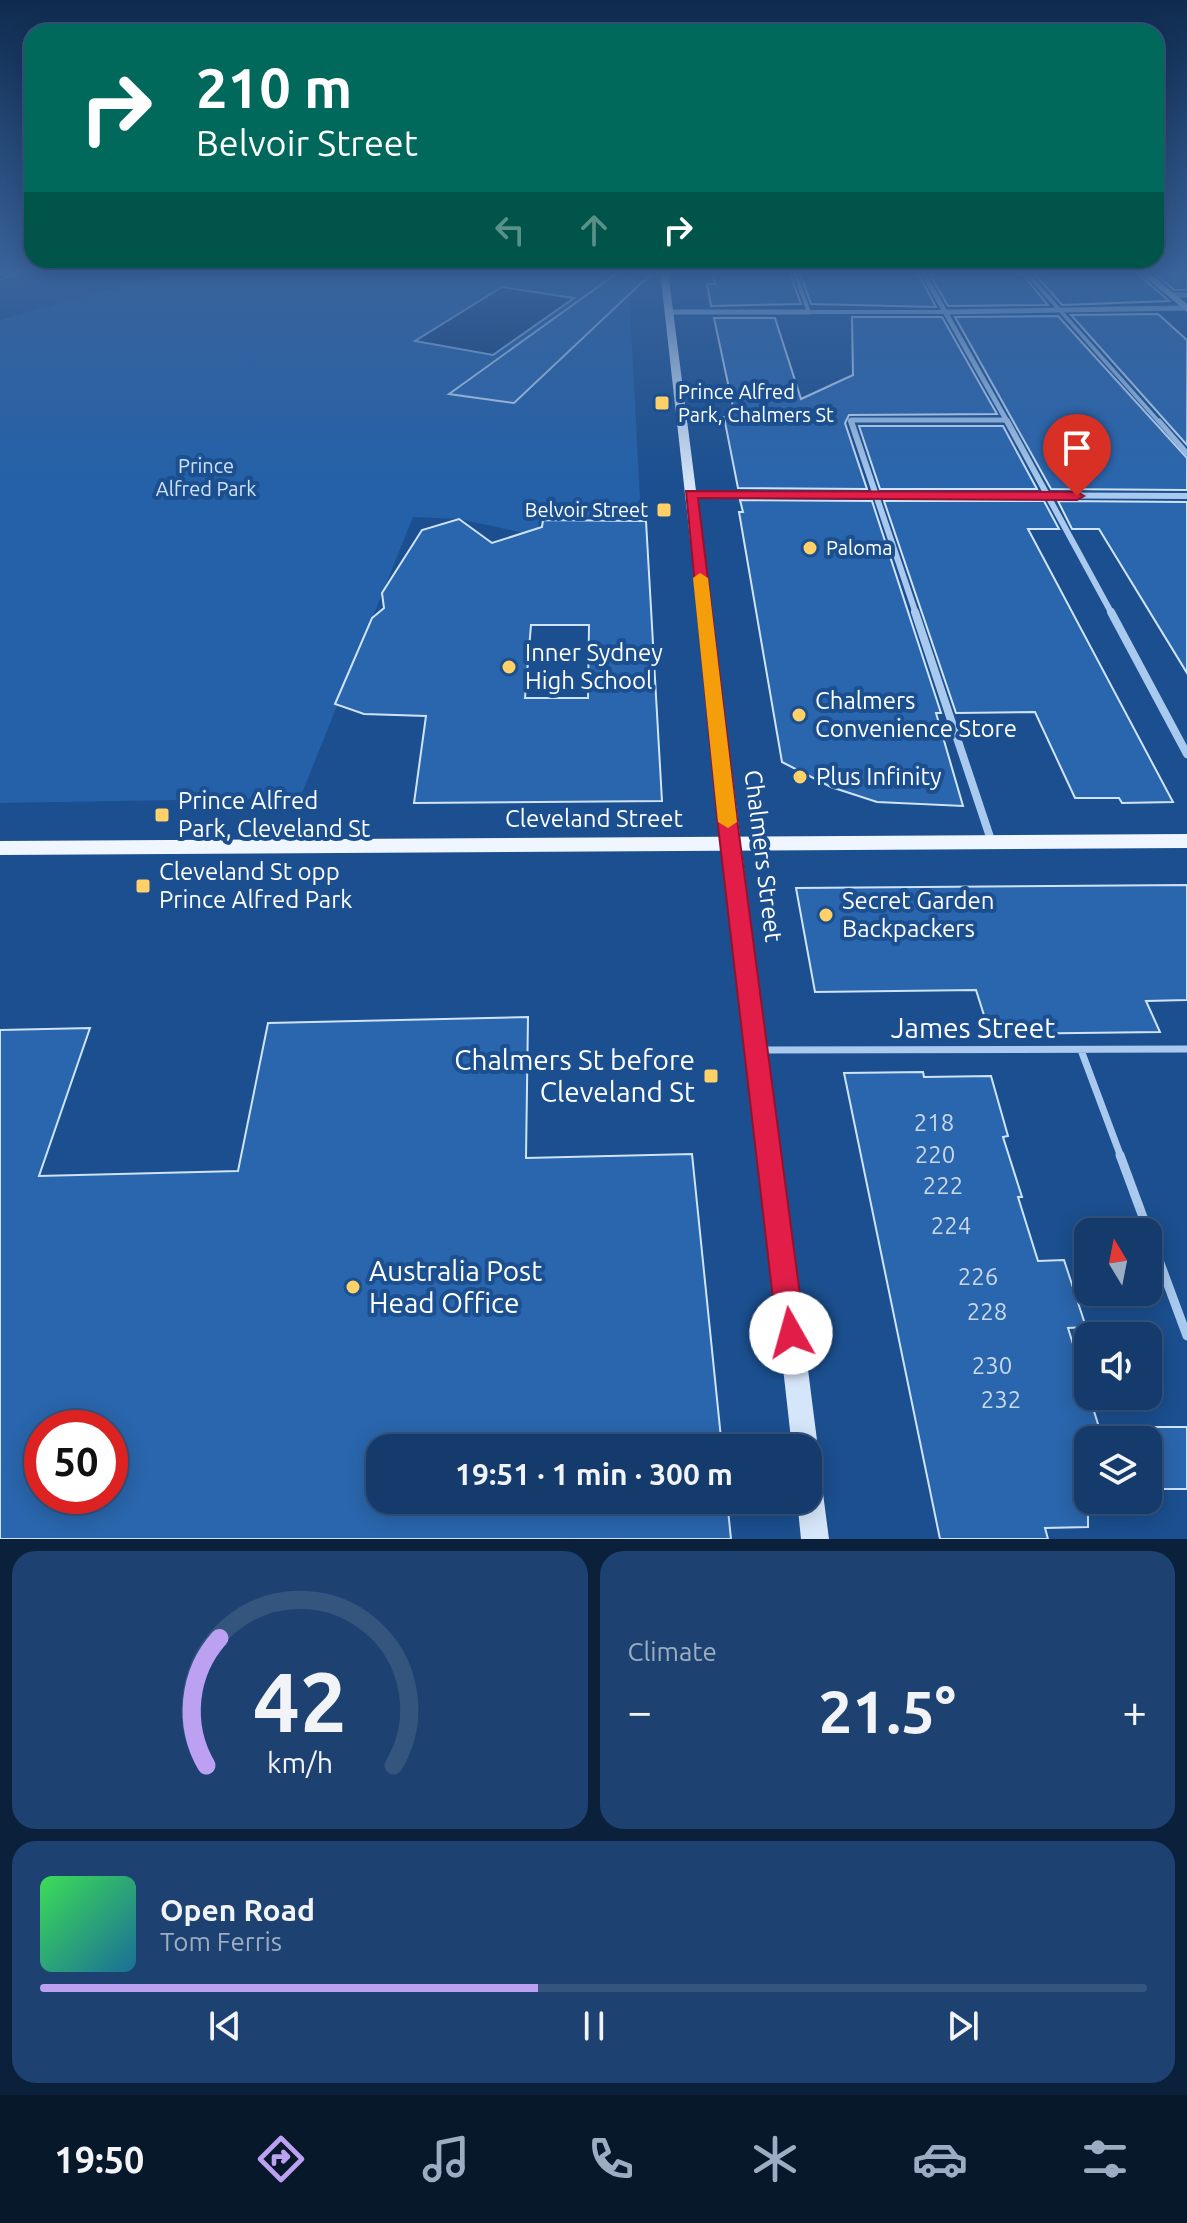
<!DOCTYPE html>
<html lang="en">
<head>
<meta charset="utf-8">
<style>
  :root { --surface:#143b6b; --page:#1d4271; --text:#f1f3f6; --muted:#9dadc1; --line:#33557e; --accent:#bca0f2 }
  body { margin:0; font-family:Ubuntu,sans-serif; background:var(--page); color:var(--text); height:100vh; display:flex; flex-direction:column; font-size:30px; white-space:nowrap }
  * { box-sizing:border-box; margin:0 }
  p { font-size:26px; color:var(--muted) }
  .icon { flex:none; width:44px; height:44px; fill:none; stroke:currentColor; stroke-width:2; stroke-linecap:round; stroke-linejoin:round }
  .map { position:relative; height:1539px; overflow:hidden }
  .panel { display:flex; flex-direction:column; gap:12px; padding:12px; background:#0b203b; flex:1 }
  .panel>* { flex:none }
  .guide { position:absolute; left:24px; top:24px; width:1140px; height:244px; border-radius:24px; box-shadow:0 4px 20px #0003,0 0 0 2px var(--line); background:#00695c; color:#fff; overflow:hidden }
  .needle { width:52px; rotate:350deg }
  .tools { position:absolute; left:1074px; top:1218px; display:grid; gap:16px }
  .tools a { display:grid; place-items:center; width:88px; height:88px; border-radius:16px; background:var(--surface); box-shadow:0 4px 20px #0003,0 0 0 2px var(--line); font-size:40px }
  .speed { position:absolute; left:24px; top:1410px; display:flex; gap:16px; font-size:40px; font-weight:700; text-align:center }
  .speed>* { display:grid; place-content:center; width:104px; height:104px; border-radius:50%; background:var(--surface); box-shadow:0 4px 20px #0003,0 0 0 2px var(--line); line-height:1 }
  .speed .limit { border:12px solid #d22; background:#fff; color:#111 }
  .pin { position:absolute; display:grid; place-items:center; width:68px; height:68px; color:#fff; margin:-82px -34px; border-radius:50% 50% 50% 0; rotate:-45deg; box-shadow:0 0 8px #0007 }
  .pin .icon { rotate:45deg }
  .me { position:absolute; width:88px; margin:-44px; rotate:353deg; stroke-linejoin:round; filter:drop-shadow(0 0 6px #0008) }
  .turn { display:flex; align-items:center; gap:28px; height:168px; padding:0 40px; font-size:36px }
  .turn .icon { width:104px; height:104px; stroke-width:2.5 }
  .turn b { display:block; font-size:56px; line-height:68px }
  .lanes { display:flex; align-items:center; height:76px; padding:0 40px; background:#0003; justify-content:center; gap:40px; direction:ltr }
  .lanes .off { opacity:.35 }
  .big { font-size:60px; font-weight:600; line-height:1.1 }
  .panel .tile { flex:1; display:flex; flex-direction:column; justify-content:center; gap:12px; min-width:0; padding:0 28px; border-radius:24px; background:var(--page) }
  .panel .dial { align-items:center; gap:0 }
  .dial svg { height:208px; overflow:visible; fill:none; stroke:var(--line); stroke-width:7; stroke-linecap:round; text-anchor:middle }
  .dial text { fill:var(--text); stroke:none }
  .song { display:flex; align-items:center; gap:24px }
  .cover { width:96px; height:96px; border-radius:12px; background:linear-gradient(135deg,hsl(130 70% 55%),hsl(200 70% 35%)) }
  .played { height:8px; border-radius:4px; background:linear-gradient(90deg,var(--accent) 45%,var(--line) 45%) }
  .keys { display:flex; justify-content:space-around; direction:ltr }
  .heat { display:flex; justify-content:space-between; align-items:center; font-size:44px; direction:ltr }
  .panel .tiles { flex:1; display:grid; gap:12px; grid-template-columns:1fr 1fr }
  .tile:last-child { grid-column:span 2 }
  .trip { position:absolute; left:366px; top:1434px; width:456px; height:80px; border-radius:24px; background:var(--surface); box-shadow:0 4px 20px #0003,0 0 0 2px var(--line); font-weight:600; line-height:80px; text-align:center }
  .menu { display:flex; height:128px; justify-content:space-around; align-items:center; background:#08182b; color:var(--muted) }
  .menu .icon { width:56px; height:56px }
  .menu .active { color:var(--accent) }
  .menu b { font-size:36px; color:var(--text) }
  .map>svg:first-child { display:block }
  .green { fill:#2461a8 }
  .water { fill:#123a6d; stroke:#9cc4f0; stroke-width:2 }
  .building { fill:#2a66ad; stroke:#cfe3fa; stroke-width:2; fill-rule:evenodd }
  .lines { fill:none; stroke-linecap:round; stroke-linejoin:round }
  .service-far3 { stroke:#a9c9ee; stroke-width:4 }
  .service-far2 { stroke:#a9c9ee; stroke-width:5 }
  .service-far1 { stroke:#a9c9ee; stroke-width:7 }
  .service { stroke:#a9c9ee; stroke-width:9 }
  .pedestrian { stroke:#a9c9ee; stroke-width:4 }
  .minor-far2 { stroke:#a9c9ee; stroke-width:5 }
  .minor-far1 { stroke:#a9c9ee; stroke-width:6 }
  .minor { stroke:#a9c9ee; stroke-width:8 }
  .secondary { fill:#d6e6fa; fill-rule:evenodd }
  .primary { fill:#f0f6ff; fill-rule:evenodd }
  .rail-casing { stroke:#fff; stroke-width:6 }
  .rail { stroke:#1b4f8f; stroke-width:4; stroke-dasharray:11; stroke-linecap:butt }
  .route { fill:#e11d48; stroke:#92132f; stroke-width:2 }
  .slow { fill:#f59e0b }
  .poi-dot { fill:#ffd166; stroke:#1b4f8f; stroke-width:3 }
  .labels { text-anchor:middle; stroke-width:8; stroke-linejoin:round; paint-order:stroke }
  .far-poi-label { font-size:20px; fill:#fff; stroke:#1b4f8f; text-anchor:start }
  .far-park-label { font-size:20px; fill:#cfe3fa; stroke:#1b4f8f }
  .poi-label { font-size:24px; fill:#fff; stroke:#1b4f8f; text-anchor:start }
  .street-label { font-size:24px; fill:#fff; stroke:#1b4f8f }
  .near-number-label { font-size:24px; fill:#cad9ea }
  .near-street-label { font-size:28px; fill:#fff; stroke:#1b4f8f }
  .near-poi-label { font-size:28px; fill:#fff; stroke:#1b4f8f; text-anchor:end }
</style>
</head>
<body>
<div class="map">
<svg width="1187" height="1539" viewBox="0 0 1187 1539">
  <rect width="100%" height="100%" fill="#1b4f8f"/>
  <!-- green -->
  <path class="green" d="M180,271H628L641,517H539L538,536L459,519L413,517L300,798L0,803V320Z"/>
  <!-- water -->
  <path class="water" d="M502,287L574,298L493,355L415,341Z"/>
  <!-- building -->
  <path class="building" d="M620,271L653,272L514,403L449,394Z
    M712,271H789L801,304L711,306L707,284H715Z
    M799,271H917L936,307L811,304Z
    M928,271H1020L1048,305L948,306Z
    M1032,271H1135L1169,301L1062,305Z
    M1152,271H1187V290H1174Z
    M1158,314L1187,340V445L1071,315Z
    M1058,316L1187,458V490L1051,489L955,317Z
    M852,317H942L997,414L849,415L845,423L867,489L738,488L724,417H730L729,407H733L714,318H775L801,399L853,375Z
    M859,426H1003L1037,489H880Z
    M740,500L872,501L941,713H936L963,806L877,802L831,787L782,762L739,512H743Z
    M884,501H1044L1059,529H1028L1173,802L1122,803L1119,798H1075L1035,712L956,713Z
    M1058,501L1187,502V673L1099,529H1072Z
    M459,519L492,543L542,527L543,520L646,521L662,801L414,803L426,716L364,714L335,704L372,618L384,608L382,593L422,530ZM531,625H589L588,698H525Z
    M1187,885V1000L1146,1001L1160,1032L990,1034L976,990L815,992L796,888Z
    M528,1017L526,1158L692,1154L722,1448H380V1500H727L731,1539H0V1030L90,1028L39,1176L238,1171L268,1023ZM42,1428H110V1496H42Z
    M923,1072L924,1077L991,1076L1008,1136L1003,1137L1022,1197H1018L1038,1261L1064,1260L1086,1327L1068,1328L1103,1440H1088V1527L1045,1528L1048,1539H940L844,1073Z
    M1148,1427H1187V1489H1148Z"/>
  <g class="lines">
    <!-- service-far3 -->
    <path class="service-far3" d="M794,271L809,312
      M1025,271L1160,423"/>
    <!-- service-far2 -->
    <path class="service-far2" d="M1159,421L1187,453"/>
    <!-- service-far1 -->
    <path class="service-far1" d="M762,1050L1187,1049
      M1081,1050L1121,1157"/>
    <!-- service -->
    <path class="service" d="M1120,1155L1187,1336"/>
    <!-- pedestrian -->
    <path class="pedestrian" d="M809,312H946"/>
    <!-- minor-far2 -->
    <path class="minor-far2" d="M922,271L1008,423
      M1171,295H1187
      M668,312H809
      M946,312L1186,308
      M852,423L851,420H1006"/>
    <!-- minor-far1 -->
    <path class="minor-far1" d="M851,421L916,614
      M1007,421L1112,614
      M691,494L1187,496"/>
    <!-- minor -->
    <path class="minor" d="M915,612L992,843
      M1111,612L1187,754"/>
    <!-- secondary -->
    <path class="secondary" d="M660,271H668L818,1448L814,1457L808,1460V1448H792Z
      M1138,271H1147L1187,304V312Z
      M808,1465L817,1469L821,1478L829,1539H801L797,1500H808Z"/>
    <!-- primary -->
    <path class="primary" d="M1187,834V848L0,855V841Z"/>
    <defs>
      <path id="rail" d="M0,277L18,271"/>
    </defs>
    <!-- rail casing -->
    <use href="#rail" class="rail-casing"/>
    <!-- rail -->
    <use href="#rail" class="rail"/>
  </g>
  <!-- sky -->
  <linearGradient id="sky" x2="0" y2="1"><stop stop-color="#0f2b4f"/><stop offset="0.56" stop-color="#39639b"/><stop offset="1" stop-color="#39639b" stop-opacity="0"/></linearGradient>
  <rect width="1187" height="486" fill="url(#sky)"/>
  <!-- route -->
  <path class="route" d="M686,491L1077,492L1084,496L1077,500L698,498L738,826L805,1333L801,1342L791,1346L781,1342L777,1333L718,826Z"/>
  <!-- slow -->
  <path class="slow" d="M700,573L708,578L737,822L728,828L718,822L693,578Z"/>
  <!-- markers -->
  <g class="poi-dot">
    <rect x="654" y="395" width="16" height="16" rx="4"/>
    <rect x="656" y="502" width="16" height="16" rx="4"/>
    <circle cx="810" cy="548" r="8"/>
    <circle cx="509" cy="667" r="8"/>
    <circle cx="799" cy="715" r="8"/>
    <circle cx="800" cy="777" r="8"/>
    <rect x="154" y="807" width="16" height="16" rx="4"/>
    <rect x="135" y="878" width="16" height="16" rx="4"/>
    <circle cx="826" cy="915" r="8"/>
    <rect x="703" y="1068" width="16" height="16" rx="4"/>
    <circle cx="353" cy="1287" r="8"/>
  </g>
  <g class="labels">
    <!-- far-poi labels -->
    <g class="far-poi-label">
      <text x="678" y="399">Prince Alfred<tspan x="678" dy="23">Park, Chalmers St</tspan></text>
      <text x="648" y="517" text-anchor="end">Belvoir Street</text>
      <text x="826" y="555">Paloma</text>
    </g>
    <!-- far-park labels -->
    <g class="far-park-label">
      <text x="206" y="473">Prince<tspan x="206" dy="23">Alfred Park</tspan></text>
    </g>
    <!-- poi labels -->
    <g class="poi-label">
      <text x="525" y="661">Inner Sydney<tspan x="525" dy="28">High School</tspan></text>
      <text x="815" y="709">Chalmers<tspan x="815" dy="28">Convenience Store</tspan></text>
      <text x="816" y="785">Plus Infinity</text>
      <text x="178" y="809">Prince Alfred<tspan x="178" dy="28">Park, Cleveland St</tspan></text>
      <text x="159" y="880">Cleveland St opp<tspan x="159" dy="28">Prince Alfred Park</tspan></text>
      <text x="842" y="909">Secret Garden<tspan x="842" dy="28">Backpackers</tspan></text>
    </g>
    <!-- street labels -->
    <g class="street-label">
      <text x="594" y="827">Cleveland Street</text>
      <text transform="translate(763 856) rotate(83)" y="8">Chalmers Street</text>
    </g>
    <!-- near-number labels -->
    <g class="near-number-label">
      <text x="934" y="1131">218</text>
      <text x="935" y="1163">220</text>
      <text x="943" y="1194">222</text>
      <text x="951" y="1234">224</text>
      <text x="978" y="1285">226</text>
      <text x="987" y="1320">228</text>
      <text x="992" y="1374">230</text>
      <text x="1001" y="1408">232</text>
    </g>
    <!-- near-street labels -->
    <g class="near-street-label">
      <text x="973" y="1038">James Street</text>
    </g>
    <!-- near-poi labels -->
    <g class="near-poi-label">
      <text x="695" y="1070">Chalmers St before<tspan x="695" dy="32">Cleveland St</tspan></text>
      <text x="369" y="1281" text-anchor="start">Australia Post<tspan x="369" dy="32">Head Office</tspan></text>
    </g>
  </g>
</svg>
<div class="tools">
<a><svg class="needle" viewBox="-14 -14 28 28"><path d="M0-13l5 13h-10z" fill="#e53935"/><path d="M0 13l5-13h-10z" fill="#9dadc1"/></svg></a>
<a><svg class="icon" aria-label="sound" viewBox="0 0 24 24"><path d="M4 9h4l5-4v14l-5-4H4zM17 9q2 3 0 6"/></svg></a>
<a><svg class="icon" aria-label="layers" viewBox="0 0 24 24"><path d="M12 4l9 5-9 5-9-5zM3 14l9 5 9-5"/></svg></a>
</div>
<div class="speed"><div class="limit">50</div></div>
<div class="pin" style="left:1077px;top:496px;background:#d93025"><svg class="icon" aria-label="arrive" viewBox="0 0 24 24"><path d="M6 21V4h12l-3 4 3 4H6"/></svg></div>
<svg class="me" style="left:791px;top:1333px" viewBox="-20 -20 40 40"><circle r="19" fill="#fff"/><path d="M0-13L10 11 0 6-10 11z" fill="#e11d48"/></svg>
<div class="trip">19:51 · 1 min · 300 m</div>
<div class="guide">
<div class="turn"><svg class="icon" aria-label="right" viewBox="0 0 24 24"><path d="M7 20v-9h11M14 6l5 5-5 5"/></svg><div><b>210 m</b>Belvoir Street</div></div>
<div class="lanes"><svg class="icon off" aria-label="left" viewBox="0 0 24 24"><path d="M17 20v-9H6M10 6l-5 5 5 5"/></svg><svg class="icon off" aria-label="ahead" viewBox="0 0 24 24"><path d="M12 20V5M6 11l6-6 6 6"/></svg><svg class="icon" aria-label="right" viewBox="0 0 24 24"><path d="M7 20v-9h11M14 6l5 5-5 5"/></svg></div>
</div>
</div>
<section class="panel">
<div class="tiles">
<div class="tile dial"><svg viewBox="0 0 100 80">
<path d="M14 69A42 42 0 1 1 86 69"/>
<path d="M14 69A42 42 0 0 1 19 20" stroke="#bca0f2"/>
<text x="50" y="56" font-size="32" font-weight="700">42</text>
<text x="50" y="72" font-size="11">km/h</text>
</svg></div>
<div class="tile"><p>Climate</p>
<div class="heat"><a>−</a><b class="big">21.5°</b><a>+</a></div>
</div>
<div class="tile">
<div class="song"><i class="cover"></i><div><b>Open Road</b><p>Tom Ferris</p></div></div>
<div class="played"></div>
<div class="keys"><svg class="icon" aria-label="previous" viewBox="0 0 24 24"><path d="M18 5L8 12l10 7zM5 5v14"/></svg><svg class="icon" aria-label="pause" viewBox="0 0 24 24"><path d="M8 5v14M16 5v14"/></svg><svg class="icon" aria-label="next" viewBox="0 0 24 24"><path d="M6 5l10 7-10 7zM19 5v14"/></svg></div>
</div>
</div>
</section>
<nav class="menu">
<b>19:50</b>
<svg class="icon active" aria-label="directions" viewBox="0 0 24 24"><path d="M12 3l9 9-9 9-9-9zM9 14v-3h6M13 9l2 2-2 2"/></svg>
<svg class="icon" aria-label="music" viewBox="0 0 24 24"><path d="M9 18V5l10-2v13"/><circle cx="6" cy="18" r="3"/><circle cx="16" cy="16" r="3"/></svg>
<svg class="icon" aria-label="phone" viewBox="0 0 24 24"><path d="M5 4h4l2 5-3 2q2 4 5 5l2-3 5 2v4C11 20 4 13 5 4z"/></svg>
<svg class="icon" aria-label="climate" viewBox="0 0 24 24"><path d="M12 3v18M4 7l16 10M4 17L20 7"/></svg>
<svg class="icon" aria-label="car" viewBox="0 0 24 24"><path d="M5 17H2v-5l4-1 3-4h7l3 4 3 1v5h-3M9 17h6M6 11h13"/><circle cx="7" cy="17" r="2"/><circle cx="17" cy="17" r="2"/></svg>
<svg class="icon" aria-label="filters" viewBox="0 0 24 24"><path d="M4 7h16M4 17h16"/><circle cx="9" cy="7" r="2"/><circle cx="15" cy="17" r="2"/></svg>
</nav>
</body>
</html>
